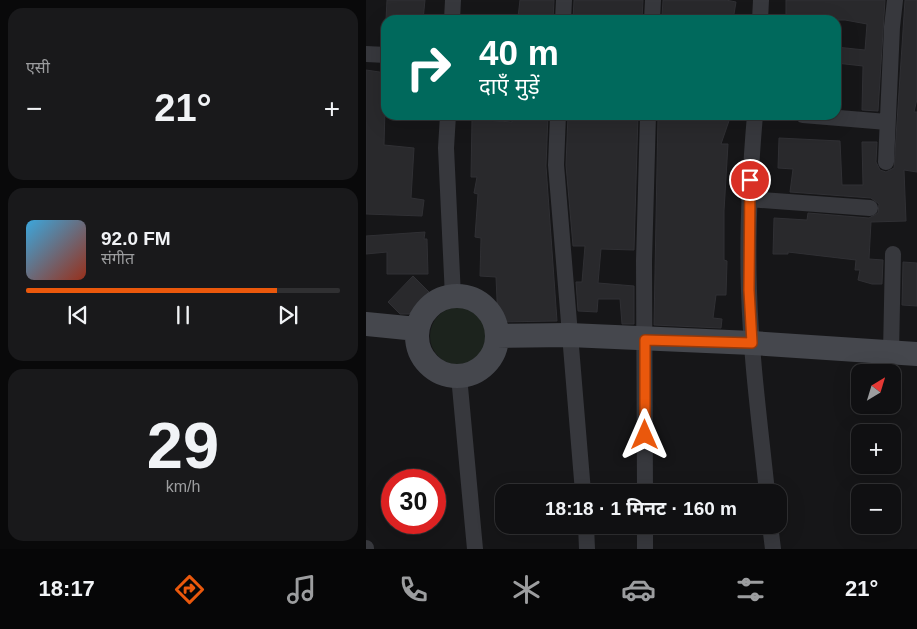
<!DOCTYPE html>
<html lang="hi">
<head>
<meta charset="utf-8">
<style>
  :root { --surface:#101012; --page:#19191b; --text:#f1f3f6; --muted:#9c9d9f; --line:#303032; --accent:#ea580c }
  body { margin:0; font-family:Helvetica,"Noto Sans Devanagari",sans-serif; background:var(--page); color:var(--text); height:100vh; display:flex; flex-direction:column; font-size:19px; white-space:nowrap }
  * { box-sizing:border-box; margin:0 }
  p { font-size:16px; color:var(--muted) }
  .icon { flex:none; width:28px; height:28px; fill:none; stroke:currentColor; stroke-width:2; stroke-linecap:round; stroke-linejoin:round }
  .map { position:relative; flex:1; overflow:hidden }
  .panel { display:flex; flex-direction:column; gap:8px; padding:8px; background:#09090a; width:366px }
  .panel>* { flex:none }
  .hud { position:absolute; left:15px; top:15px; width:460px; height:105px; border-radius:15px; box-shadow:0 5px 20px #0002,0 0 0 1px var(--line); background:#00695c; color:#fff; overflow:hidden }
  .needle { width:32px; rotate:38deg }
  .buttons { position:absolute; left:485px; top:364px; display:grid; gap:10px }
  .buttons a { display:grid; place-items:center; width:50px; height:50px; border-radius:10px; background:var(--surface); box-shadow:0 5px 20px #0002,0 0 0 1px var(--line); font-size:25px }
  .speed { position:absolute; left:15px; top:469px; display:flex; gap:10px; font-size:25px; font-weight:700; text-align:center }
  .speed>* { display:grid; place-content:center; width:65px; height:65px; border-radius:50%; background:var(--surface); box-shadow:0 5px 20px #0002,0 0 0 1px var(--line); line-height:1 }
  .speed .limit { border:8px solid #d22; background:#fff; color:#111 }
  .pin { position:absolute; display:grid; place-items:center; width:42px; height:42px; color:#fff; margin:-21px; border:2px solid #fff; border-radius:50%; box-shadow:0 1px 5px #0007 }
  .me { position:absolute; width:55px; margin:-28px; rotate:0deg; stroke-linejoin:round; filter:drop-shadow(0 0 4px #0008) }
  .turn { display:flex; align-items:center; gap:18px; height:105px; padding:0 15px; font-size:22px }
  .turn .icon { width:65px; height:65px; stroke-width:2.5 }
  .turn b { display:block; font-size:35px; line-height:42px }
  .big { font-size:38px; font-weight:700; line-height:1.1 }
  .panel .tile { flex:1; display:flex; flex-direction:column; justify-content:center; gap:8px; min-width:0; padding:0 18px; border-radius:15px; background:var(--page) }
  .panel .dial { align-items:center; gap:0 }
  .dial b { font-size:65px; line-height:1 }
  .song { display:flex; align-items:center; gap:15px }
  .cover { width:60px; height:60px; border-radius:8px; background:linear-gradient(135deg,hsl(200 70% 55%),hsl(10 70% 35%)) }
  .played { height:5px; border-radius:2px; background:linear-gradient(90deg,var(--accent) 80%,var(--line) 80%) }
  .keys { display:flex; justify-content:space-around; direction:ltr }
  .heat { display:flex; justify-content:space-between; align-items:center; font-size:28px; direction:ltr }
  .trip { position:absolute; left:129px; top:484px; width:292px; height:50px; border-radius:15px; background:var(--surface); box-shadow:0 5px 20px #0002,0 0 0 1px var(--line); font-weight:700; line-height:50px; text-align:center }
  .menu { display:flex; height:80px; justify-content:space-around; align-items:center; background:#060607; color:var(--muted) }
  .menu .icon { width:35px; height:35px }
  .menu .active { color:var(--accent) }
  .menu b { font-size:22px; color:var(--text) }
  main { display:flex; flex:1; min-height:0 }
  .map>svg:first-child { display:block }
  .green { fill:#1c231d }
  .building { fill:#29292c; stroke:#303034 }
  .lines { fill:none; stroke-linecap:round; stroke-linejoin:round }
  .street { stroke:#37383d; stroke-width:16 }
  .secondary { stroke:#45474d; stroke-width:24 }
  .route-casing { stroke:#983908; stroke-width:12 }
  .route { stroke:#ea580c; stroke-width:9 }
</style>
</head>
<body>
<main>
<section class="panel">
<div class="tile"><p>एसी</p>
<div class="heat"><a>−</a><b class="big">21°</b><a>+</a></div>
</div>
<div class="tile">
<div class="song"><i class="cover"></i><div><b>92.0 FM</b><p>संगीत</p></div></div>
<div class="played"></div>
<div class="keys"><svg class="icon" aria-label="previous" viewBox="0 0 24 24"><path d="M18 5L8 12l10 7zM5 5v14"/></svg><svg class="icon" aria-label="pause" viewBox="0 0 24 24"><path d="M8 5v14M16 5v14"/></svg><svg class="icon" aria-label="next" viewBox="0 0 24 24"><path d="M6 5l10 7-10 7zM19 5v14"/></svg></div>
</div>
<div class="tile dial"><b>29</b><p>km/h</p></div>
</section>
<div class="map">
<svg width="551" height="549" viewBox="0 0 551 549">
  <rect width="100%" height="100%" fill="#161618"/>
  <!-- green -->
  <path class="green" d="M64 336a29 29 0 1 1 58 0a29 29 0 1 1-58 0Z"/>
  <!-- building -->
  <path class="building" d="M21,0H59L57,20H20Z
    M154,0H188L187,20L152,17Z
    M208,0H277L276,20H207Z
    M297,0H360L370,2L367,20H321L296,16Z
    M420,0H519L512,111L496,110L497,66L470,63V47L499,50L501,24L479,20H420Z
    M539,0H551V99L548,112H551V172L538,170L540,221L505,222L503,259L517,260L516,284H506L492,280L494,270H489L490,260L422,252V254H407L408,218L441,220L442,213L503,218L512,213L513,204L505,198L424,192L427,169L412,168L413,138L474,141L476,185H497L496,142H511L510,162L514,170L520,172L528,168Z
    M0,70L20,73L18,145L48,148L45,198L58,200L56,216L0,214Z
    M146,115H182L180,166L191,321L132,322L130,277L114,276L115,238L109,237L112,194L108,193L111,177H105L106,119L146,122Z
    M202,115H272L268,250L235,249L232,283L268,286V324H256L254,299H232L231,312L212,311L210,282H216L219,246H207L200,165Z
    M292,115H365L355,144H362L358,211V260L361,261L360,295H350L347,318L356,319L355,328L288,325Z
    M59,232L58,239H61L62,274H21V252L0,254V236Z
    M537,262L551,263V306L536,305Z
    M47,276L64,293L43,314H34L22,302Z"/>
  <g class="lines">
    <!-- street -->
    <path class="street" d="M86,20L87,0
      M197,20L198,0
      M286,20L287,0
      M394,20L395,0
      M0,54L20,55
      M82,115L80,148L87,297
      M192,115L190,165L217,492
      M389,115C384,173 381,232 383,291C385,358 394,425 401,492
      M437,115L521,122
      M520,162L526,27L529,0
      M383,199L504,208
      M525,353L527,254
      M93,376L109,549
      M279,492L278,261L282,115
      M220,525L221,549
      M279,525V549
      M404,525L407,549
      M0,548V549"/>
    <!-- secondary -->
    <path class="secondary" d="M51 336a40 40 0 1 1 80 0a40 40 0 1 1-80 0Z
      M0,324L51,329
      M131,336L203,335L386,343L551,354"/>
  </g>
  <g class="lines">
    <defs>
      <path id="route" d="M279,435V340L386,343L383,290L384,180"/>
    </defs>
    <!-- route casing -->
    <use href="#route" class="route-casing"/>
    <!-- route -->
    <use href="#route" class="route"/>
  </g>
</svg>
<div class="buttons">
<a><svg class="needle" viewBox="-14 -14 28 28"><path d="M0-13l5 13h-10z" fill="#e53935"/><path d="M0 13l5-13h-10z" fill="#9c9d9f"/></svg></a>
<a>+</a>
<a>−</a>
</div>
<div class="speed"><div class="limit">30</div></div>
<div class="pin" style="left:384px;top:180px;background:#d93025"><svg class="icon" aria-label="arrive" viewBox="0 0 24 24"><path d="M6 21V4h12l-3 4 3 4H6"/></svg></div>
<svg class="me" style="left:279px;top:435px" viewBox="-20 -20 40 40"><path d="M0-17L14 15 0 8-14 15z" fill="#ea580c" stroke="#fff" stroke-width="4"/></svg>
<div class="trip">18:18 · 1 मिनट · 160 m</div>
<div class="hud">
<div class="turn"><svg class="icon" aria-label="right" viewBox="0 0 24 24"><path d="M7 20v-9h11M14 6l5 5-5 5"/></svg><div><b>40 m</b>दाएँ मुड़ें</div></div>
</div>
</div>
</main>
<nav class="menu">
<b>18:17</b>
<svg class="icon active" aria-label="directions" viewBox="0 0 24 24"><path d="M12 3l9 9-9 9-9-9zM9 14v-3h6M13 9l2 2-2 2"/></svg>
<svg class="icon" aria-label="music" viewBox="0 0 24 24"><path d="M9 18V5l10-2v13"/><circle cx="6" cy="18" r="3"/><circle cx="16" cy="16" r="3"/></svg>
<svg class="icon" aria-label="phone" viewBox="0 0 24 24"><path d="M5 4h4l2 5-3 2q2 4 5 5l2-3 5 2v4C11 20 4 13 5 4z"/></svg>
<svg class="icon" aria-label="climate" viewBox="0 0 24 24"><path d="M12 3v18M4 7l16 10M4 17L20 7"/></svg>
<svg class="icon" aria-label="car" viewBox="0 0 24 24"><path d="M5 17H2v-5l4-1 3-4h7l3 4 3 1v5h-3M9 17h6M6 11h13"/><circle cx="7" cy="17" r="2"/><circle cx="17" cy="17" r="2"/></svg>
<svg class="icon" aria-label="filters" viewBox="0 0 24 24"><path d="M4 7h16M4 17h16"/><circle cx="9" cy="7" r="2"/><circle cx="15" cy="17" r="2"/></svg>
<b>21°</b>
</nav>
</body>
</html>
